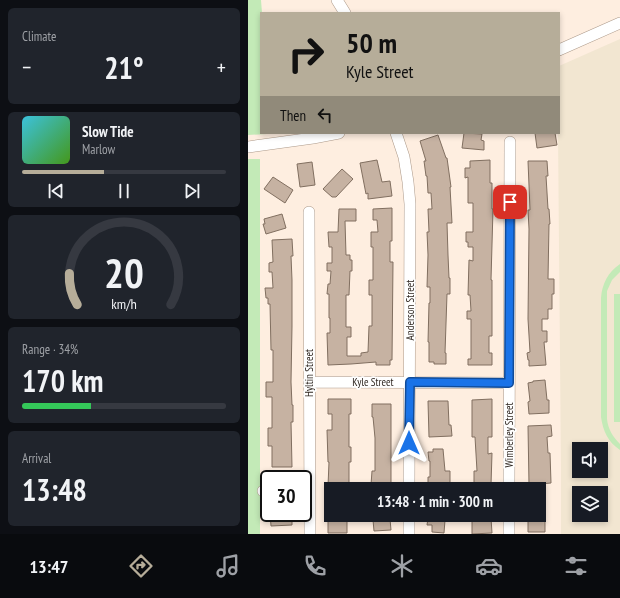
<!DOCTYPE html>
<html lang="en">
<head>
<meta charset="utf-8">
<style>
  :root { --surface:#171b24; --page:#20242c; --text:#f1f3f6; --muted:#9ea1a6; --line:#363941; --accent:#b6ad99 }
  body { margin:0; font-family:"PT Sans Narrow",sans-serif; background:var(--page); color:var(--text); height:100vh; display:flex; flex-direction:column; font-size:15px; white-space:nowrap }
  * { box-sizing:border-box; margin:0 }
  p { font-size:13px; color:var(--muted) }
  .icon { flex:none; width:22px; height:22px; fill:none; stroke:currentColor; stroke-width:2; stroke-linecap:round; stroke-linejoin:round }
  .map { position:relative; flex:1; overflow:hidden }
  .drawer { display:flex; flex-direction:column; gap:8px; padding:8px; background:#0d0f14; width:248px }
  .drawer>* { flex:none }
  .top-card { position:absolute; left:12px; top:12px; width:300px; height:122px; border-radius:0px; box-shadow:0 2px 6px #0003; background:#b6ad99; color:#111; overflow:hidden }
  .controls { position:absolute; left:324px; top:442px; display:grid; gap:8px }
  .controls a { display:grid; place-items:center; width:36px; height:36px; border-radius:0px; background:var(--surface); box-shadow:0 2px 6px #0003; font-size:20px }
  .speed { position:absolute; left:12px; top:470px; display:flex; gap:8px; font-size:20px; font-weight:700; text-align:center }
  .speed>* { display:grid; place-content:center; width:52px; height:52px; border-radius:50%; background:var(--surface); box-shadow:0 2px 6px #0003; line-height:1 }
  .speed .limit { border:2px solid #111; border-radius:6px; background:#fff; color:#111 }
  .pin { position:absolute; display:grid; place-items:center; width:34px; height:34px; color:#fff; margin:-17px; border-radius:8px; box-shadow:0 2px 6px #0006 }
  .me { position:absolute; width:44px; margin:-22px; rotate:0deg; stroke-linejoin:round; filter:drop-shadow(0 0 3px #0008) }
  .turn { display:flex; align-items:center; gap:14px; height:84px; padding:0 20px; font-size:18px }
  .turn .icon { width:52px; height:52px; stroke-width:2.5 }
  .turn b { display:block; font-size:28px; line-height:34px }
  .then { display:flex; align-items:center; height:38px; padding:0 20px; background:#0003; gap:8px; font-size:15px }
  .big { font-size:30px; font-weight:700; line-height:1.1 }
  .drawer .card { flex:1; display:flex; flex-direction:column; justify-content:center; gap:6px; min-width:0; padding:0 14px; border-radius:6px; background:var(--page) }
  .drawer .dial { align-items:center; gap:0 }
  .dial svg { height:104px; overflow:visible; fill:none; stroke:var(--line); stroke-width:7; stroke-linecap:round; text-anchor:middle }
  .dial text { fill:var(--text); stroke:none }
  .song { display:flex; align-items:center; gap:12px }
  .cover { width:48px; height:48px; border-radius:6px; background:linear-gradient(135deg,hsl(190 70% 55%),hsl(100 70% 35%)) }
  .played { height:4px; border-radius:2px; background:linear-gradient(90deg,var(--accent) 40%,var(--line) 40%) }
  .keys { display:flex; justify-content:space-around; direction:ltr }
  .heat { display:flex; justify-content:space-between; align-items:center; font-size:22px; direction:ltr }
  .charge { height:6px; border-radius:3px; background:linear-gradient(90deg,#34c759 34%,var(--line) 0) }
  .trip { position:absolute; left:76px; top:482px; width:222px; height:40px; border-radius:0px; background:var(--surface); box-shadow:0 2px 6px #0003; font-weight:700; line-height:40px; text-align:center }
  .menu { display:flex; height:64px; justify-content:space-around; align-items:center; background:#090b0e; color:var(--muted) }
  .menu .icon { width:28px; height:28px }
  .menu .active { color:var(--accent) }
  .menu b { font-size:18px; color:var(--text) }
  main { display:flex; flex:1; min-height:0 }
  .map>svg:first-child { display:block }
  .education { fill:#f2e6d1; fill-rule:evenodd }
  .green { fill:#c3eab7 }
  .building { fill:#c6b2a2; stroke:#816f60 }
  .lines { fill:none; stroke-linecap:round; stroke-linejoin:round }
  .minor-casing { stroke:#ac9989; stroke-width:12 }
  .minor { stroke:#fff; stroke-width:11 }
  .route-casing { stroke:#114b97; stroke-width:10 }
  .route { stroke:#1a73e8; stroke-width:7 }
  .labels { text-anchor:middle; stroke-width:3.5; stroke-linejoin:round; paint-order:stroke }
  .street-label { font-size:11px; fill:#2f2721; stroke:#fefefe }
</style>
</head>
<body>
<main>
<section class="drawer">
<div class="card"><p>Climate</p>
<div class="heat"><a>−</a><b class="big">21°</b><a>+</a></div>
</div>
<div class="card">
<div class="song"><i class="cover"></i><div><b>Slow Tide</b><p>Marlow</p></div></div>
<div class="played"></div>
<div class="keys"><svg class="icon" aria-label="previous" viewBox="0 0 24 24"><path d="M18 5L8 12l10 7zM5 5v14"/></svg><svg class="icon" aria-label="pause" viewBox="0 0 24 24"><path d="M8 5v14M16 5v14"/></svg><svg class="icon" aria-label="next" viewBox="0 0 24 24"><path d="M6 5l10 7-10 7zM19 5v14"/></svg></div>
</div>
<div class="card dial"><svg viewBox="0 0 100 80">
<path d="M14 69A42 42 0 1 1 86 69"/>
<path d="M14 69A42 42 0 0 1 8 45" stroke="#b6ad99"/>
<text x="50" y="56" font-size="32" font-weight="700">20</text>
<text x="50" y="72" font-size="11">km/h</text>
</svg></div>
<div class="card"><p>Range · 34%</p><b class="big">170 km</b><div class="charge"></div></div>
<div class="card"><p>Arrival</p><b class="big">13:48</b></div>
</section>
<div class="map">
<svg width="372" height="534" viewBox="0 0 372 534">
  <rect width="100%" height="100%" fill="#feeee0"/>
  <!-- education -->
  <path class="education" d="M372,39V534H313V468L310,133H311V66ZM331,449H353V471H331ZM331,493H353V515H331Z"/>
  <!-- green -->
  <path class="green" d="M0,0H13L14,13H13V133L19,134L0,135Z
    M0,159H12V534H0Z
    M372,264V272L364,280L359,291V419C360,429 365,437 372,444V450C360,442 355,431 353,417V298C354,284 360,272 372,264Z
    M366,294H372V422H366Z"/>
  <!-- building -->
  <path class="building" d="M216,133L234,134L233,140L236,141V150L214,148Z
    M287,133H307L309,145L289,148Z
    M190,135L198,158H199L203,187H202L204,223H199L200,255L201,278H202V294H199L197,353H198V364H186V362H181V342H180L181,303H182V287H179L180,255L179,232H181L180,209H184L183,193H180L179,176H178L176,161H178L172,141Z
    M129,160L134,182L142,181L144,196L120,199V193L118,194L112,163Z
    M242,160V183H244V209H245L243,280H244V336H241V353H244V365H220V359H223V319H219V311H223L222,295H220L221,260L225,261V247H220V242H218V232H225V203H220V177L217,178V168H222V161Z
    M280,161H299L300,176H298L300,209H301L302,224H301L300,279H306V294H304V309H300V319H294V331H299V342H296L298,365L281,366V360H280L279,353L282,352L280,319L281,229L280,210H282Z
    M64,162L67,185L52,187L49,164Z
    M94,169L105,179L88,197H84L75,189Z
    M25,177L45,190L37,203L16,189Z
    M144,208V241H142V262H145L144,360H142V365H128V362L103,364L80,365L79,333H82V318H81V294H79L80,284H82L83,271H79V263H84V247H81L80,232H90L91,209H108V221H97L98,255H102V260H104V271H102L101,295H98V327H103V337H99V356H113V353L120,352L121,326H124V295H121V280H125V247H123V232H130L129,220H125V209Z
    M34,214L38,228L18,234L15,224H17L16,219Z
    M44,239L45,256H43L44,280V326L43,382L44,405H45V422H43L44,467H24V446H20V428H24V397H18V382H25V350H23L22,304H20V298H18L17,288H25L24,272H21V263L25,262L24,240Z
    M297,380L299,400H301V413L281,414L280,402L282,401L280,383L285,382V381Z
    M80,399H103V414H101V447H103V462H101V486H80L81,462H80L79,430H84V414H80Z
    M244,399V437H240V454L244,453L243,485H226V471H229L227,437H224V400Z
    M180,401H200L201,425H203L204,436L181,437Z
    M124,404H143V486L123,485L124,471H127V438L125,417H124Z
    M303,425L304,436L299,437L300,453H302L303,483L281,485L280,426Z
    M185,449H195L197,471H202V484L180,485V477H182V461H181L180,452H185Z
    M22,513H44V525L23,526Z
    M80,518H99V533H80Z
    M180,518L197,520L196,533L184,532V525H179Z
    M243,518L244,533L224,534V519Z
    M142,519L143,530L126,531L125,520Z
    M280,519H297V532H280Z"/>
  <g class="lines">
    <defs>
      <path id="minor" d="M89,0L97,13
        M311,50L372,23
        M148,133L156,157L160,182L162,204L161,489
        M0,147L65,138L91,133
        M61,212L62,534
        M61,382L261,383
        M261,489L262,142
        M15,491H21
        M161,534V515
        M261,534V515"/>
    </defs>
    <!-- minor casing -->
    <use href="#minor" class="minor-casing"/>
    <!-- minor -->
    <use href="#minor" class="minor"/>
  </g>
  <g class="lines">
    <defs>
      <path id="route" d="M161,443L162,382L261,383L262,202"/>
    </defs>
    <!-- route casing -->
    <use href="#route" class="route-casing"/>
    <!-- route -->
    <use href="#route" class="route"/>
  </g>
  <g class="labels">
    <!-- street labels -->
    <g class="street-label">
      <text transform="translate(162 310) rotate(-90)" y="4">Anderson Street</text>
      <text transform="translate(61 373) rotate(-90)" y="4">Hyltin Street</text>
      <text x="125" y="386">Kyle Street</text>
      <text transform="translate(261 435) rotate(-90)" y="4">Wimberley Street</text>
    </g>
  </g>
</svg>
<div class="controls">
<a><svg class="icon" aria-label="sound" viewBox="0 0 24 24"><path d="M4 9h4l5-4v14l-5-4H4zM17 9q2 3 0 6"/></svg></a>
<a><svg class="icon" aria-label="layers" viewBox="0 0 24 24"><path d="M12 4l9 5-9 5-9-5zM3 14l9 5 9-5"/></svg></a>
</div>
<div class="speed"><div class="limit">30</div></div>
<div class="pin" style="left:262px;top:202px;background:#d93025"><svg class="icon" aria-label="arrive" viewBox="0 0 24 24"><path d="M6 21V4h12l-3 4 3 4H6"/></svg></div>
<svg class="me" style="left:161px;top:443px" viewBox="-20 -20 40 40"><path d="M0-17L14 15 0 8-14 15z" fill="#1a73e8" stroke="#fff" stroke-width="4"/></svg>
<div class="trip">13:48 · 1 min · 300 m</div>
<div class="top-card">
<div class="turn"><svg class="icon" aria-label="right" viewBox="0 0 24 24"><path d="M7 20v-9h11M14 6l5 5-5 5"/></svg><div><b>50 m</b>Kyle Street</div></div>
<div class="then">Then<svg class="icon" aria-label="left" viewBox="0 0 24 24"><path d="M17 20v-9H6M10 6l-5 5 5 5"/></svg></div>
</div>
</div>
</main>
<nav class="menu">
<b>13:47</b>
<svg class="icon active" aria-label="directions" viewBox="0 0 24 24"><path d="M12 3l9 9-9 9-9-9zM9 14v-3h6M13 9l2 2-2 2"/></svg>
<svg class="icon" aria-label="music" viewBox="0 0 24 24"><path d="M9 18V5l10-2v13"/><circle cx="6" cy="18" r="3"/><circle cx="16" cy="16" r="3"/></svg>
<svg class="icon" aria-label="phone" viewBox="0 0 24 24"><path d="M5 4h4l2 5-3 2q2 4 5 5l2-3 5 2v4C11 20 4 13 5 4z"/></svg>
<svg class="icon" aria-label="climate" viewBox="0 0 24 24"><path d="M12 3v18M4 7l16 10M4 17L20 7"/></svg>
<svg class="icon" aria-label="car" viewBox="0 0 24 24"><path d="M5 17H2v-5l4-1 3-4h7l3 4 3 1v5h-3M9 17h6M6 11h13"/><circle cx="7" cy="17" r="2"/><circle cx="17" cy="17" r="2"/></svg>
<svg class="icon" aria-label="filters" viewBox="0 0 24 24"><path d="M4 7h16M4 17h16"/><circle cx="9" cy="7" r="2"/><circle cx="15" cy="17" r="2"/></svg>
</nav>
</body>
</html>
